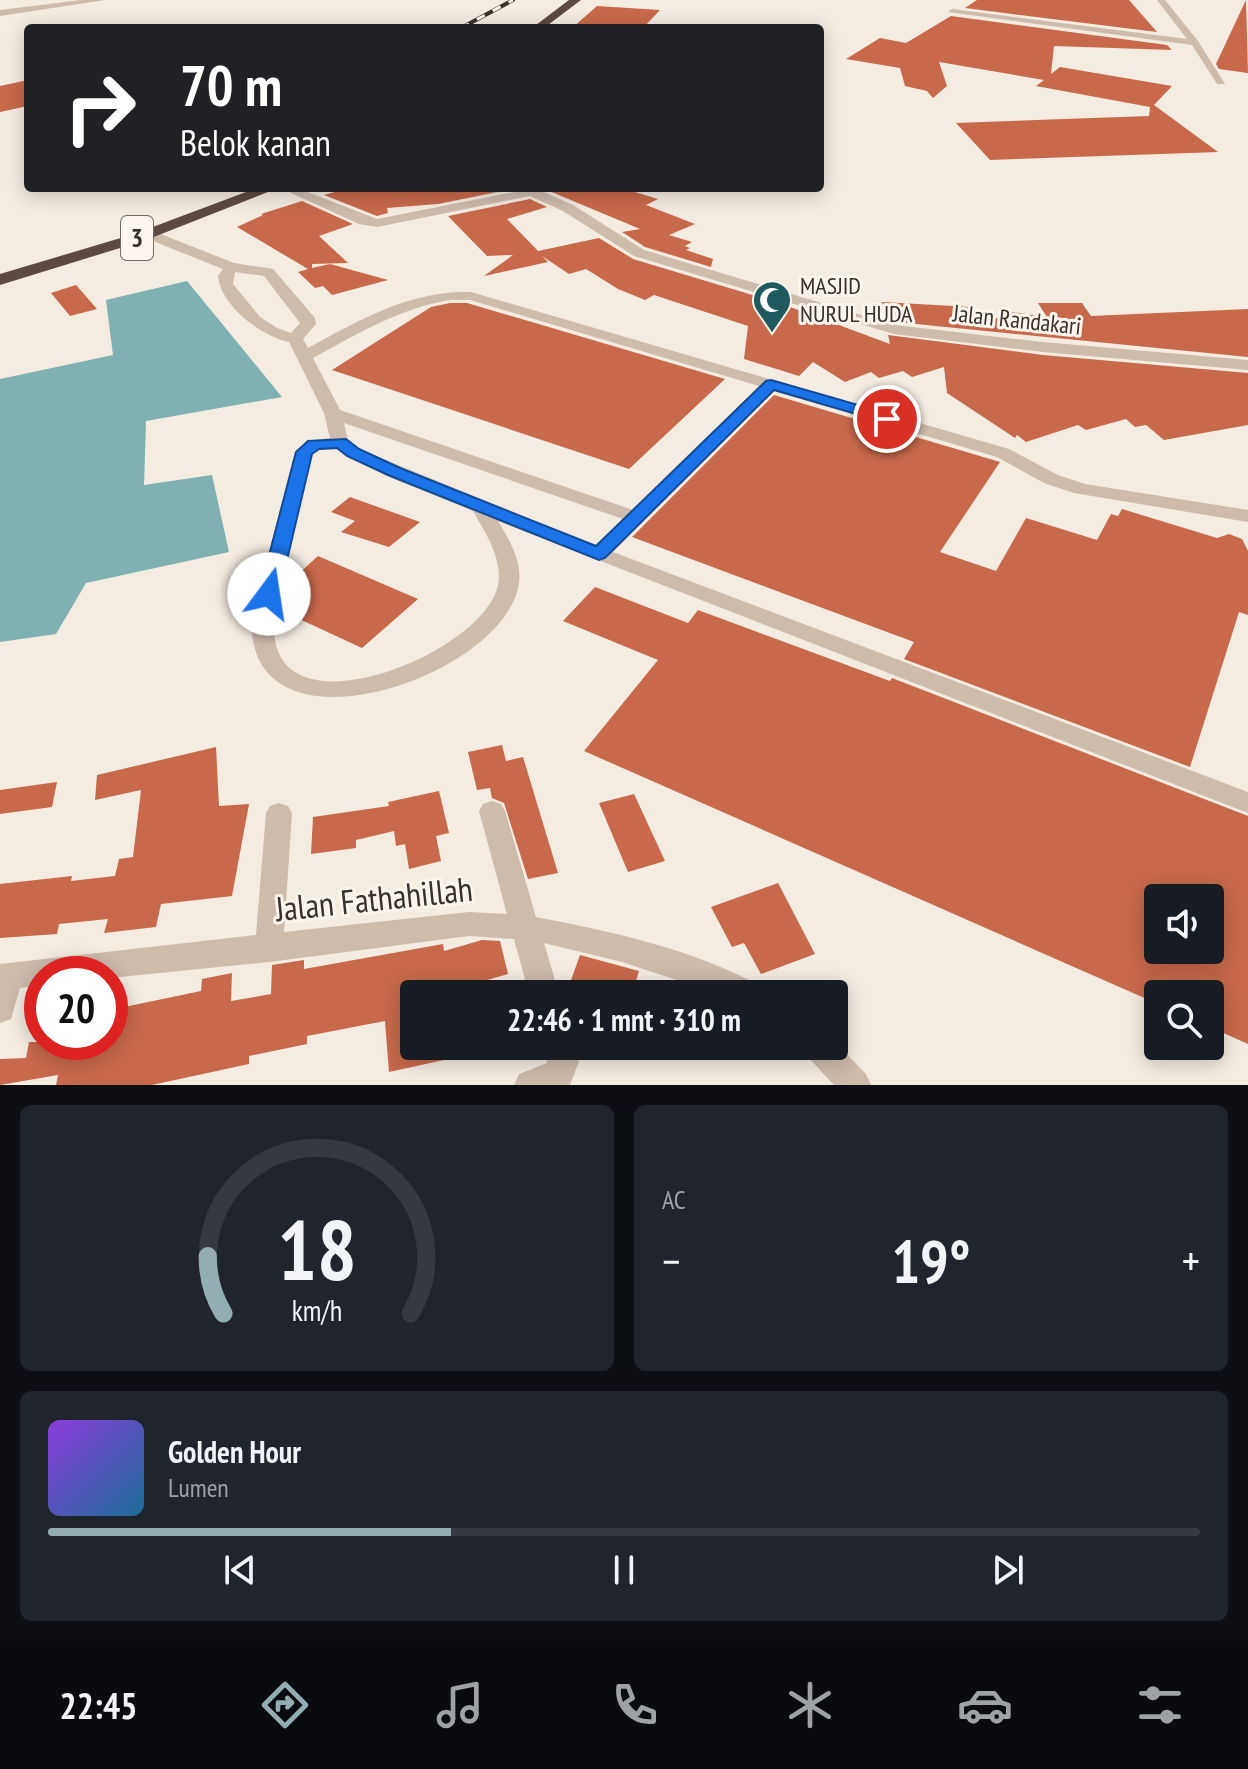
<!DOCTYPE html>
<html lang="id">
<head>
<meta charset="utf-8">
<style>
  :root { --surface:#171b24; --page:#20242c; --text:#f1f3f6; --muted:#9ea1a6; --line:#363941; --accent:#92aeb2 }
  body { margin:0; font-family:"PT Sans Narrow",sans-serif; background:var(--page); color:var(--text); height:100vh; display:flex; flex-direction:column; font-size:30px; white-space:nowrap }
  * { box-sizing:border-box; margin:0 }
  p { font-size:26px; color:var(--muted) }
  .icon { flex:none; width:44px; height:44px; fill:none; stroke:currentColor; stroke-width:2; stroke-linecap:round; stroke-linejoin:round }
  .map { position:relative; height:1085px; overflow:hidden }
  .side { display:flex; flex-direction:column; gap:20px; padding:20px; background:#0d0f14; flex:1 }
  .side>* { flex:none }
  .guide { position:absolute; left:24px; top:24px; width:800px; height:168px; border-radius:8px; box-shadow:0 4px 20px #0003; background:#202124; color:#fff; overflow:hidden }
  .buttons { position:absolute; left:1144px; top:884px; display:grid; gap:16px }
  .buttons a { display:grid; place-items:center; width:80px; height:80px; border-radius:8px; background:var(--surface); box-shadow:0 4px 20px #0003; font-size:40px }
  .speed { position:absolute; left:24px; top:956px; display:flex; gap:16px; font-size:40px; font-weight:700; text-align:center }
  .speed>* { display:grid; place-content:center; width:104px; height:104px; border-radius:50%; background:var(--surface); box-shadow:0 4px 20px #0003; line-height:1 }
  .speed .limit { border:12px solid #d22; background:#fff; color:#111 }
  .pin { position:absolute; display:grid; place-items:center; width:68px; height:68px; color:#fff; margin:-34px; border:4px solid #fff; border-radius:50%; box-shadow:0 2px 8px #0007 }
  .me { position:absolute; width:88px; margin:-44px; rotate:14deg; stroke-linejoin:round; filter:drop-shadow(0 0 6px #0008) }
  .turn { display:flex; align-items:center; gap:28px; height:168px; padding:0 24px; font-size:36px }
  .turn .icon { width:104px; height:104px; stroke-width:2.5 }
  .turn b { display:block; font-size:56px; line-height:68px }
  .big { font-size:60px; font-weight:700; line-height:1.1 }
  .side .tile { flex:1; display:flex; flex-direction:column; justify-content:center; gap:12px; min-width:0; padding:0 28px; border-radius:12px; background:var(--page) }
  .side .dial { align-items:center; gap:0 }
  .dial svg { height:208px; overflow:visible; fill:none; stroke:var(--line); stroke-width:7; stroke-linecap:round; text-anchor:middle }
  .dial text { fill:var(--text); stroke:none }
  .song { display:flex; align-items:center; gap:24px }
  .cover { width:96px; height:96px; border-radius:12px; background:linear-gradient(135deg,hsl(270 70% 55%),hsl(200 70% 35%)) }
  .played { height:8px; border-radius:4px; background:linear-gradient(90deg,var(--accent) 35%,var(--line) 35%) }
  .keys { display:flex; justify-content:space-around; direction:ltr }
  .heat { display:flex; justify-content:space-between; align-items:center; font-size:44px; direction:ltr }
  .side .tiles { flex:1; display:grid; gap:20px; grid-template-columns:1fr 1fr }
  .tile:last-child { grid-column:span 2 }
  .trip { position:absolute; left:400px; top:980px; width:448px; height:80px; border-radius:8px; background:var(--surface); box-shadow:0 4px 20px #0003; font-weight:700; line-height:80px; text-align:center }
  .dock { display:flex; height:128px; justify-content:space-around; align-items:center; background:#090b0e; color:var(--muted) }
  .dock .icon { width:56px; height:56px }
  .dock .on { color:var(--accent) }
  .dock b { font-size:36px; color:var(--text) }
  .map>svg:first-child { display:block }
  .water { fill:#7fb0b2 }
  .building { fill:#c8694b; fill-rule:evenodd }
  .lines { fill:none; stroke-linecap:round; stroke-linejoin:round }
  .minor { fill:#cdbbac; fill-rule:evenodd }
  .highway { fill:#5c4a42; fill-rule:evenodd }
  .rail-casing { stroke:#3b302b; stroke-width:4 }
  .rail { stroke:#fbf5ee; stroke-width:3; stroke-dasharray:9; stroke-linecap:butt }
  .route { fill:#1a73e8; stroke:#114b97; stroke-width:2 }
  .labels { text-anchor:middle; stroke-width:6; stroke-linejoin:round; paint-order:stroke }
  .far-poi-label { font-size:24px; fill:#3b302b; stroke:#fbf5ee; text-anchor:start }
  .far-street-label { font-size:24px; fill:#3b302b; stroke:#fbf5ee }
  .shield { fill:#fbf5ee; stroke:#756b66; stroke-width:2 }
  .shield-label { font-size:26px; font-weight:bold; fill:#3b302b }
  .near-street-label { font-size:34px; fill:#3b302b; stroke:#fbf5ee }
</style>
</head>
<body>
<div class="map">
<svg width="1248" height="1085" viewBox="0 0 1248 1085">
  <rect width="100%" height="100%" fill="#f4ebe1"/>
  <!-- water -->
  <path class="water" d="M187,281L282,397L146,421L144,485L212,475L229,552L86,583L56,634L0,642V379L113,355L106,300Z"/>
  <!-- building -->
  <path class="building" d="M977,0H1129L1157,32L965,8Z
    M1246,0L1248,73L1219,69L1216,64Z
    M597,6L660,10L643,28H572Z
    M951,16L1167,45L1172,50L1054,46L1051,74L1060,67L1172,86L1154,105L1218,152L990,160L956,123L1149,116L1150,107L1036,86L1044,80L939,62L947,86L933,98L927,91L905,86L900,68L846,59L880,38L906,43Z
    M28,80V106L0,112V86Z
    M348,188H513V189L438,204L387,208L388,213L377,216L324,195Z
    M542,188H622L658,199L646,205L695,224L669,235L692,242L685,246L690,248L686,250L713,259L711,267L645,247L622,232L640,229Z
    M530,199L547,207L507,219L538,251L599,238L633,259L782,304L890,344L888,335L1043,355L1248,373V425L1164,440L1146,425L1135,427L1126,419L1086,430L1078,425L1026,442L1017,435L1015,438L947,393L944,367L912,377L903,371L879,378L871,372L845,382L813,362L799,376L744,359L748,326L654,295L645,300L618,289L586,269L569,274L542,256L548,262L484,276L513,255L487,256L448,216Z
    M302,201L353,224L319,236L348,263L312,264V268L330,264L388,280L332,295L323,286L315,288L298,272L308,269L237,227L263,215L261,214Z
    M76,285L97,309L70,316L51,293Z
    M882,302L970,307L971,315L1003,319L1005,311L1047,317L1038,303H1082L1091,316L1248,309V357L896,322L885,319Z
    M450,303H467L725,379L629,469L332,370L431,307Z
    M774,395L1000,462L940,552L996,571L1026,518L1097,540L1111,514L1118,516L1122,509L1217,538L1229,534L1242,539L1248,551V615L1239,612L1190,767L904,659L914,642L632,537Z
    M350,497L420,522L389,547L341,532L355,521L331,512Z
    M318,556L418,599L362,648L282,611L304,593L285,586Z
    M595,587L688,623L698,610L890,681L892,678L1248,816V1044L1210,1027V994H1158V1004L584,751L658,660L563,621ZM1158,898H1210V950H1158Z
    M502,745L506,761L523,757L558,873L528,879L504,803L492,798L490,788L477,790L468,752Z
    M216,747L219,806L249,804L232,896L161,904L156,927L104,933L108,919L59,924L57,934L0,938V884L72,876L71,881L115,876L119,859L133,857L141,790L95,800L97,775Z
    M57,782L52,807L0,814V790Z
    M439,791L449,833L436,836L441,861L409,869L405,844L396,846L394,831L356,840V848L311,854L313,817L389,806L388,802Z
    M634,794L665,861L628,872L599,803Z
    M778,883L815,954L761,974L744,943L732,947L711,907Z
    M482,940L500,941L508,974L449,991V994H414V1046H466L467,1055L389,1072L385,1021L307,1036V1044L249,1056V1064L152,1085H56L58,1075L0,1085V1059L26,1058L29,1042H110V1010L201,991L202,979L232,973L231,1001L271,994L272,965L304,960V969L443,944L444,951Z
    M580,955L639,971L632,994H566Z"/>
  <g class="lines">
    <!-- minor -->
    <path class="minor" d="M81,0H105L0,16V10Z
      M1157,0H1165L1198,41L1225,84H1217L1192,45L948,12L952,9L1187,39Z
      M280,188H297L377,219L519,191L516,188L537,189L573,205L644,250L895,325L1043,342L1248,360V370L1043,352L894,334L634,256L563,211L530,196L377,227L359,224Z
      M143,231H153L234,263L273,269L315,318L316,324L303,339L308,348C359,320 411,290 471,292L1009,449L1058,475L1085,484L1248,510V522L1074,493L1044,483L997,457L774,391L613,552L1248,792V813L498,521C509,539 522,561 519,583C507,672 274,756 253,641C248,615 260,589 266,564C276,527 285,489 295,452L308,441L330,438L324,413L289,342C261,336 221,306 218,276L223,269L143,237ZM235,272L264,276L300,323L291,333L277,328L260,317L233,284ZM450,300H470L759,386L633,510L340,410L313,358C357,334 400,308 450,300ZM344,423L623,519L596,546L359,449L348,441ZM336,449L387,476L473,511C485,532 503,559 498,585C485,650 297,729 276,645C267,609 303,496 312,454L319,450Z
      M492,801L501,804L505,811L536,917C610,931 691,949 757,984L762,994H719L622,962L544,943L559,994H529L514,939L469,936L269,962L110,978V974H42V985L20,988L11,1019L0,1023V964L256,935L266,813L270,806L279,803L288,806L292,813L284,932L469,912L507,914L479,811L483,804Z
      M834,1041L866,1074L871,1085H834L807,1056L803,1046H834Z
      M545,1046H575L579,1061L570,1085H514L519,1074L547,1063Z"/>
    <!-- highway -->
    <path class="highway" d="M569,0H581L544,28H532Z
      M257,188H278L146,240L0,285V274L134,234Z"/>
    <defs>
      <path id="rail" d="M461,28L513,0"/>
    </defs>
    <!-- rail casing -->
    <use href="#rail" class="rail-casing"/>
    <!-- rail -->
    <use href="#rail" class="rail"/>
  </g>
  <!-- route -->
  <path class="route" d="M771,380L893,415L895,419L887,423L774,390L605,558L599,560L388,475L347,456L337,448L319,449L312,454L279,594L269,601L259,594L296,452L308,441L346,439L359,449L400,468L596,546L766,381Z"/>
  <!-- icons -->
  <defs>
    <symbol id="mosque-pin" viewBox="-11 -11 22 30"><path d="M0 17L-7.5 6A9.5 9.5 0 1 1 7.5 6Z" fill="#1f5a5e" stroke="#fbf5ee"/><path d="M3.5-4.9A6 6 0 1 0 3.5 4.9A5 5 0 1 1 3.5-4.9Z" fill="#fff"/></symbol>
  </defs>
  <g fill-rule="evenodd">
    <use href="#mosque-pin" x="750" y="278" width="44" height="60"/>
  </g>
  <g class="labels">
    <!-- far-poi labels -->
    <g class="far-poi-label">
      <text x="800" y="294">MASJID<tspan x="800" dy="28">NURUL HUDA</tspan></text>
    </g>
    <!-- far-street labels -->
    <g class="far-street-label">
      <text transform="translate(1017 320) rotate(6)" y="8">Jalan Randakari</text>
    </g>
    <!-- shield labels -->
    <rect class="shield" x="121" y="216" width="32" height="44" rx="6"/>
    <g class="shield-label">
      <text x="137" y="247">3</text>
    </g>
    <!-- near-street labels -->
    <g class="near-street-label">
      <text transform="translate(374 899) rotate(-6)" y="12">Jalan Fathahillah</text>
    </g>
  </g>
</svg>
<div class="buttons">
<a><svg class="icon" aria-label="sound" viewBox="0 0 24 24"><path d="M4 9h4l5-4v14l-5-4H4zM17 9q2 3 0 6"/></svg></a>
<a><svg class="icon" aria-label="search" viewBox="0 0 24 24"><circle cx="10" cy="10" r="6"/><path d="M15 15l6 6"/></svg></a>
</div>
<div class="speed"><div class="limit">20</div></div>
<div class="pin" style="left:887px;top:419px;background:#d93025"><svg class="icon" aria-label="arrive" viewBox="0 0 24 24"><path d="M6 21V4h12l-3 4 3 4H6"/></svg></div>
<svg class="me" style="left:269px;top:594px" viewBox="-20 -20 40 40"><circle r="19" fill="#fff"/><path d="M0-13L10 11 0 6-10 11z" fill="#1a73e8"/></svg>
<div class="trip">22:46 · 1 mnt · 310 m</div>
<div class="guide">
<div class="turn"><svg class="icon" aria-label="right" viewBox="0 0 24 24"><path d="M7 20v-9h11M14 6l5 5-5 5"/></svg><div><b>70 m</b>Belok kanan</div></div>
</div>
</div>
<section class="side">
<div class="tiles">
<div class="tile dial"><svg viewBox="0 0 100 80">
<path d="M14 69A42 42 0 1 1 86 69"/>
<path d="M14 69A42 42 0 0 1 8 47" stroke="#92aeb2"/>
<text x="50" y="56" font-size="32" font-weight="700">18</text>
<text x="50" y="72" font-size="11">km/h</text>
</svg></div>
<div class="tile"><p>AC</p>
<div class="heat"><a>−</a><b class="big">19°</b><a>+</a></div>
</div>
<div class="tile">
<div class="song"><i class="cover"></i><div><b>Golden Hour</b><p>Lumen</p></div></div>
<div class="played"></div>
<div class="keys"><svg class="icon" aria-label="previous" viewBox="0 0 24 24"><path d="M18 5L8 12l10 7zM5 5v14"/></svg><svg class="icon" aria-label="pause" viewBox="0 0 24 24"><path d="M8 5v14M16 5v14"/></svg><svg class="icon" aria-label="next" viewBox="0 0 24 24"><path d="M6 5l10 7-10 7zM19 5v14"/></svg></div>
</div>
</div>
</section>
<nav class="dock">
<b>22:45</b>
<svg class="icon on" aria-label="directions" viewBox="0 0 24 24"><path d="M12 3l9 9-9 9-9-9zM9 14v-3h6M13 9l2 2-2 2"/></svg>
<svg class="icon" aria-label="music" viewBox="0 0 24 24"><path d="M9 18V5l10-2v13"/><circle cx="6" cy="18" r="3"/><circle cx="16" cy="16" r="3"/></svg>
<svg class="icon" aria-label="phone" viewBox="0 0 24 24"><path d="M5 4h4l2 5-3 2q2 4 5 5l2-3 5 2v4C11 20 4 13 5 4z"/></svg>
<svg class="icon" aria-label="climate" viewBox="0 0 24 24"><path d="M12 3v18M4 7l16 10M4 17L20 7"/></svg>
<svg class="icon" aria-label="car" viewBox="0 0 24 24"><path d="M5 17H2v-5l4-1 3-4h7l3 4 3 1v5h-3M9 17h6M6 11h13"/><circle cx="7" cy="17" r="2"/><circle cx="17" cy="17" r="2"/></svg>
<svg class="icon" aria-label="filters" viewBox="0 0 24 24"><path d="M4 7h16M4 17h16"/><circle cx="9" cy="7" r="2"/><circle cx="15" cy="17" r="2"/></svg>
</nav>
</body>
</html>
